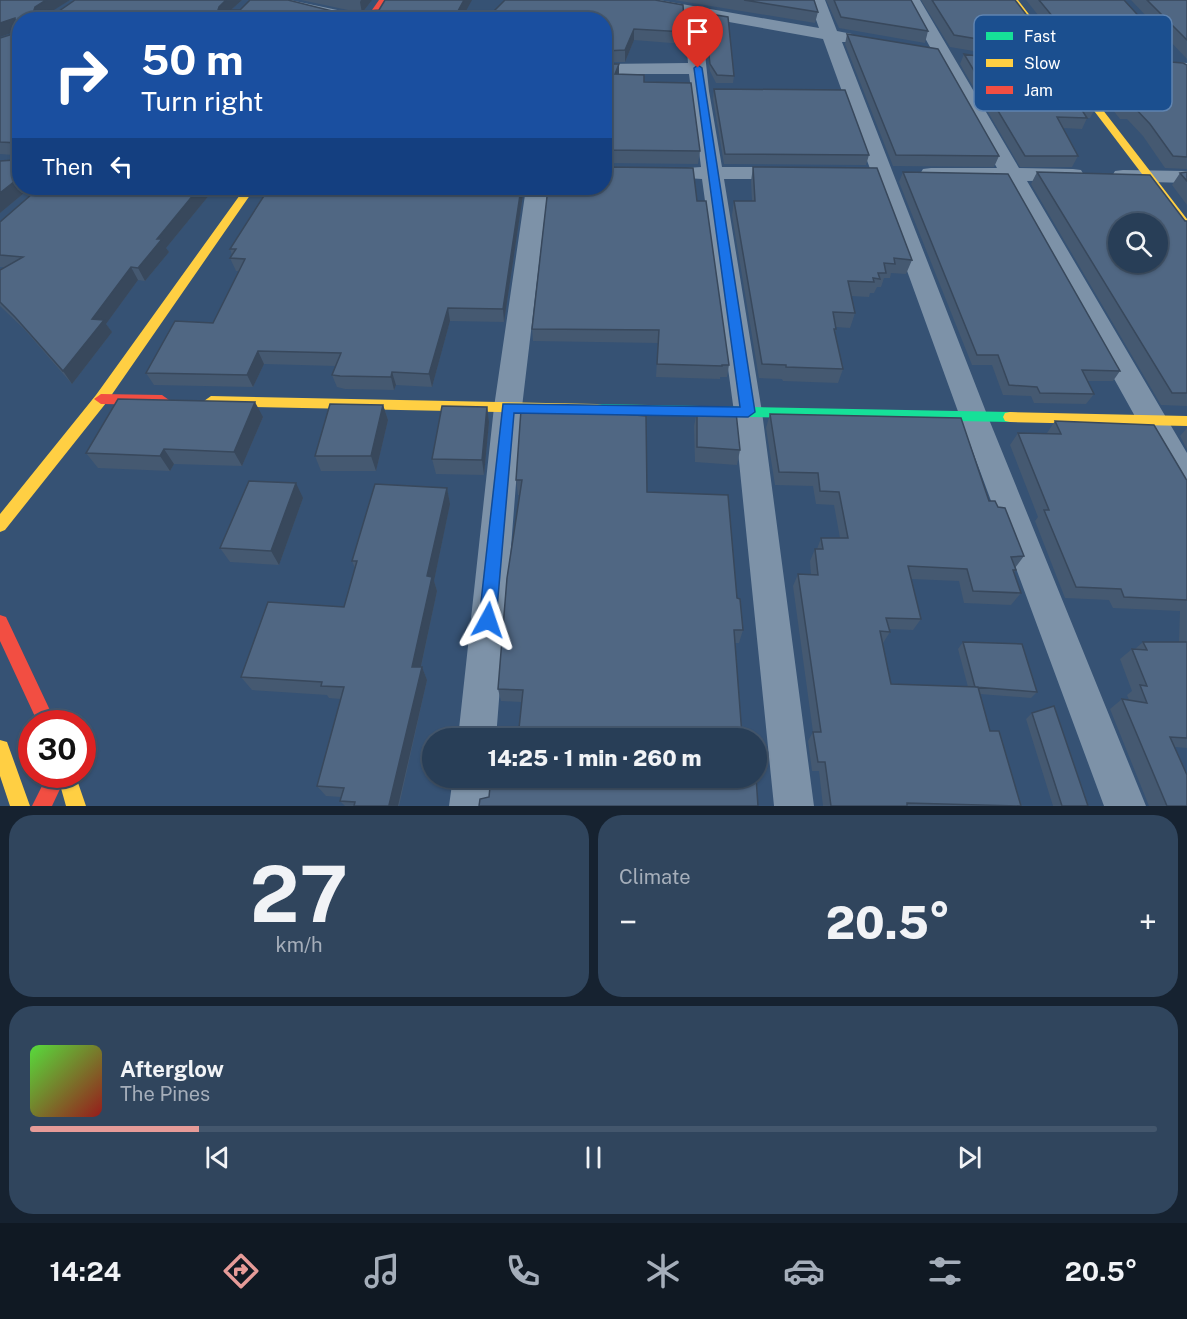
<!DOCTYPE html>
<html lang="en">
<head>
<meta charset="utf-8">
<style>
  :root { --surface:#283e57; --page:#30455d; --text:#f1f3f6; --muted:#a5aeba; --line:#44576d; --accent:#e69b98 }
  body { margin:0; font-family:"Public Sans",sans-serif; background:var(--page); color:var(--text); height:100vh; display:flex; flex-direction:column; font-size:22px; white-space:nowrap }
  * { box-sizing:border-box; margin:0 }
  p { font-size:20px; color:var(--muted) }
  .icon { flex:none; width:33px; height:33px; fill:none; stroke:currentColor; stroke-width:2; stroke-linecap:round; stroke-linejoin:round }
  .map { position:relative; height:806px; overflow:hidden }
  .details { display:flex; flex-direction:column; gap:9px; padding:9px; background:#162230; flex:1 }
  .details>* { flex:none }
  .hud { position:absolute; left:12px; top:12px; width:600px; height:183px; border-radius:24px; box-shadow:0 2px 4px #0004,0 0 0 2px var(--line); background:#1a4fa0; color:#fff; overflow:hidden }
  .controls { position:absolute; left:1108px; top:213px; display:grid; gap:12px }
  .controls a { display:grid; place-items:center; width:60px; height:60px; border-radius:50%; background:var(--surface); box-shadow:0 2px 4px #0004,0 0 0 2px var(--line); font-size:30px }
  .speed { position:absolute; left:18px; top:710px; display:flex; gap:12px; font-size:30px; font-weight:700; text-align:center }
  .speed>* { display:grid; place-content:center; width:78px; height:78px; border-radius:50%; background:var(--surface); box-shadow:0 2px 4px #0004,0 0 0 2px var(--line); line-height:1 }
  .speed .limit { border:9px solid #d22; background:#fff; color:#111 }
  .pin { position:absolute; display:grid; place-items:center; width:51px; height:51px; color:#fff; margin:-62px -26px; border-radius:50% 50% 50% 0; rotate:-45deg; box-shadow:0 0 6px #0007 }
  .pin .icon { rotate:45deg }
  .me { position:absolute; width:66px; margin:-33px; rotate:5deg; stroke-linejoin:round; filter:drop-shadow(0 0 4px #0008) }
  .turn { display:flex; align-items:center; gap:21px; height:126px; padding:0 30px; font-size:27px }
  .turn .icon { width:78px; height:78px; stroke-width:2.5 }
  .turn b { display:block; font-size:42px; line-height:51px }
  .then { display:flex; align-items:center; height:57px; padding:0 30px; background:#0003; gap:12px; font-size:22px }
  .big { font-size:45px; font-weight:800; line-height:1.1 }
  .details .card { flex:1; display:flex; flex-direction:column; justify-content:center; gap:9px; min-width:0; padding:0 21px; border-radius:24px; background:var(--page) }
  .details .dial { align-items:center; gap:0 }
  .dial b { font-size:78px; line-height:1 }
  .song { display:flex; align-items:center; gap:18px }
  .cover { width:72px; height:72px; border-radius:9px; background:linear-gradient(135deg,hsl(110 70% 55%),hsl(0 70% 35%)) }
  .played { height:6px; border-radius:3px; background:linear-gradient(90deg,var(--accent) 15%,var(--line) 15%) }
  .keys { display:flex; justify-content:space-around; direction:ltr }
  .heat { display:flex; justify-content:space-between; align-items:center; font-size:33px; direction:ltr }
  .details .tiles { flex:1; display:grid; gap:9px; grid-template-columns:1fr 1fr }
  .card:last-child { grid-column:span 2 }
  .trip { position:absolute; left:422px; top:728px; width:345px; height:60px; border-radius:30px; background:var(--surface); box-shadow:0 2px 4px #0004,0 0 0 2px var(--line); font-weight:800; line-height:60px; text-align:center }
  .dock { display:flex; height:96px; justify-content:space-around; align-items:center; background:#101923; color:var(--muted) }
  .dock .icon { width:42px; height:42px }
  .dock .on { color:var(--accent) }
  .dock b { font-size:27px; color:var(--text) }
  .map>svg:first-child { display:block }
  .lines { fill:none; stroke-linecap:round; stroke-linejoin:round }
  .street { fill:#7d92a8; fill-rule:evenodd }
  .fast { fill:#16e098; fill-rule:evenodd }
  .slow { fill:#ffcf43; fill-rule:evenodd }
  .jam { fill:#f24e42; fill-rule:evenodd }
  .wall { fill:#455971 }
  .shaded-wall { fill:#38485c }
  .building { fill:#506783; stroke:#38485c; stroke-width:1.5; fill-rule:evenodd }
  .route { fill:#1a73e8; stroke:#114b97; stroke-width:1.5 }
  .key { fill:#1b4f8f; stroke:#5f84b1; stroke-width:1.5 }
  .key-label { font-size:16px; fill:#fff }
</style>
</head>
<body>
<div class="map">
<svg width="1187" height="806" viewBox="0 0 1187 806">
  <rect width="100%" height="100%" fill="#365274"/>
  <g class="lines">
    <!-- street -->
    <path class="street" d="M259,0H290L361,15L369,20H335L261,3Z
      M624,0H659L819,28L809,0H825L837,31L852,34L855,38L852,42H842L988,417L1146,806H1104L960,417L823,39L701,17L709,91L722,167H791L799,168L802,173L799,178L791,179H724L762,412L814,806H774L734,412L702,179L686,178L683,173L686,168L701,167L689,74H604V64L688,63L684,14L632,5Z
      M904,0H920L1019,168L1073,169L1081,170L1084,175L1081,180L1027,181L1187,453V494L1176,490L1004,181L931,180L923,179L920,174L923,169L931,168H997Z
      M1058,53L1187,63V73L1052,62L1049,58L1052,54Z
      M1123,170L1187,171V183L1115,181L1112,176L1115,171Z
      M526,188H548L522,407L496,738H458L494,407Z
      M453,777H493L490,806H449Z"/>
    <!-- fast -->
    <path class="fast" d="M597,404L1010,412L1015,413L1017,417L1015,421L1010,422L597,414L592,413L590,409L592,405Z"/>
    <!-- slow -->
    <path class="slow" d="M1010,0H1018L1187,219V229L1183,228Z
      M245,188H255L106,403L5,530L0,532V514L96,395Z
      M211,396L597,404L602,405L604,409L602,413L597,414L211,406L204,401Z
      M1010,412L1187,416V426L1010,422L1005,421L1003,417L1005,413Z
      M0,740L7,742L30,806H10L0,776Z
      M57,774H75L86,806H66Z"/>
    <!-- jam -->
    <path class="jam" d="M379,0H387L373,20H365Z
      M101,394L162,395L169,400L162,405L101,404L94,399Z
      M0,615L6,617L56,723H38L0,641Z
      M48,774H67L52,806H32Z"/>
  </g>
  <!-- wall -->
  <path class="wall" d="M0,0H70L53,10L242,0L231,10L343,11L345,20H20V188H30L0,213V161L14,160V155L0,154V38L16,33V31L0,37Z
    M301,0H372L362,13Z
    M674,0H813L818,12L815,23Z
    M826,0H911L928,31L925,43L839,28Z
    M921,0H1015L1055,52L1050,64L950,47Z
    M1026,0H1124L1167,47L1161,58L1067,51Z
    M1131,0H1187V59Z
    M379,10L461,20H369L367,11Z
    M704,13L734,76L733,83H716L710,71L704,20Z
    M604,20L685,32L684,44L634,40L625,62H604Z
    M847,34L999,156L994,167L893,166L845,44Z
    M964,54L1096,107L1090,118H1087L1082,129L1063,128L1078,156L1072,167H1020L960,64Z
    M1085,55L1187,65V169L1165,168L1143,136L1127,119H1120L1079,67Z
    M604,64H619V74L644,82L700,151L698,164L604,163Z
    M714,89L869,155L866,165L724,164L713,99Z
    M753,167L912,260L906,274L891,273L890,278H884L881,287H877L874,293H870L869,297L851,296L855,313L850,328L836,327L835,333L843,369L838,383L783,381L782,379L759,378L732,215L734,201H752L751,181Z
    M903,172L1120,371L1113,381H1087L1094,394L1086,404L1034,403L1031,396L1003,395L992,365H972L899,182Z
    M1037,172L1187,221V406L1161,405L1031,184Z
    M1187,172V205L1172,185L1180,173Z
    M39,188H215L166,248L169,252L145,281L138,280L106,324L112,332L72,384L24,329L0,306V270L4,267H0V222Z
    M269,188H524L504,322L450,321L432,387L396,385L394,390L345,389L337,387L332,375L336,366L264,364L253,387L154,385L146,373L213,323L239,271H236L230,258L232,255L230,249Z
    M697,201L729,365L727,377H720V379L656,377L658,343L533,341L532,329Z
    M383,405L388,420L376,471H321L315,456Z
    M487,407L489,422L484,475L436,474L432,459Z
    M697,411L740,450L737,465L695,462L694,426Z
    M770,414L989,501L998,507L1024,556L1015,568L1016,570L1014,573L1021,593L1011,605L964,603L959,581L911,579L921,619L913,630L889,629L890,632L883,643L891,684L968,687L958,649L963,642L1037,692L1031,698L980,694L990,731L1021,806H823L819,771H812L808,741L813,732L793,586L798,574L811,575L810,561L815,549H817L821,538H840L834,505L816,504L813,486L775,485L766,428Z
    M263,417L242,466L174,464L170,471L98,468L86,453Z
    M1055,421L1187,480V748L1175,747L1187,806H1149L1110,709L1122,699L1129,700L1127,695L1132,691L1120,659L1132,649H1135L1143,642H1179L1180,611L1113,608L1109,600L1065,598L1035,521L1038,517L1010,445L1018,433H1047Z
    M1187,428V449L1180,436Z
    M516,480L647,492L737,598L743,630L739,643H735L742,735L753,738L521,702L501,701L498,689L519,495H518Z
    M447,488L450,504L434,581L437,591L421,667H422L427,680L399,806H345L340,801L341,797L326,796L317,786L341,699L329,698L327,695L252,690L241,677L344,607L355,568L352,561Z
    M303,498L279,565L230,562L220,548Z
    M1032,713L1088,806H1053L1026,719Z"/>
  <!-- shaded-wall -->
  <path class="shaded-wall" d="M46,0H70L41,18L34,10L35,7Z
    M226,0H242L222,18L218,10L219,7Z
    M361,0H372L362,13L360,2Z
    M464,0H472L461,20H453Z
    M343,11L345,20H336Z
    M15,18L20,30L0,37V23Z
    M634,29V40L625,62V50Z
    M619,64V76L615,74Z
    M20,177V188H30L0,213V193Z
    M199,188H215L166,248L169,252L145,281L138,268L157,239Z
    M521,188H524L504,322L503,309Z
    M131,267L138,280L106,324L112,332L72,384L63,371L92,319Z
    M448,308L450,321L432,387L429,374Z
    M258,351L264,364L253,387L247,375Z
    M392,372L396,385L394,390L391,377Z
    M255,402L263,417L242,466L234,452Z
    M383,405L388,420L376,471L371,456Z
    M487,407L489,422L484,475L482,460Z
    M164,449L174,464L170,471L160,456Z
    M296,483L303,498L279,565L271,551Z
    M447,488L450,504L434,581L437,591L418,680L412,667L427,576Z
    M422,667L427,680L398,806L389,805Z"/>
  <!-- building -->
  <path class="building" d="M0,0H46L35,7L34,10L59,11L75,0H226L219,7L218,10H240L250,0H288L332,11H343L336,20H20V177L0,193V161L14,160V146L18,143L0,142V38L16,33L15,18L0,23Z
    M385,0H464L453,20H373L375,16L367,11L379,10Z
    M505,0H655L683,5L685,32L634,29L625,50L604,51V20H485Z
    M744,0H814L818,12Z
    M834,0H911L928,31L841,17Z
    M932,0H1015L1055,52L954,35Z
    M1039,0H1124L1167,47L1072,40Z
    M1147,0H1187V40Z
    M704,13L728,17L734,76L717,75L710,64Z
    M847,34L938,49L999,156L896,155Z
    M964,54L1067,70L1096,107H1080L1087,118L1057,117L1078,156H1025Z
    M1085,55L1183,63L1187,65V157L1173,156L1150,124L1134,107H1127Z
    M604,64H619L615,74L644,75V82L691,83L700,151L604,150Z
    M714,89L845,90L869,155L725,154Z
    M604,167L693,168L697,201H706L729,365H722V366L657,364L659,330L532,329L548,188H604Z
    M753,167L877,168L912,260L894,258L895,264L884,263L886,273H878L880,279L873,278L874,282L848,281L855,313L833,312L836,329H834L843,369L786,367V365L762,364L734,201H755Z
    M903,172L1008,174L1120,371L1082,370L1094,394L1040,393L1037,387L1009,385L998,355H977Z
    M1037,172L1150,175L1185,221H1187V393H1172ZM1119,224H1158V262H1119Z
    M1187,172V181L1180,173Z
    M39,188H199L157,239H162L138,268L131,267L92,319L104,320L63,371L15,317L0,302V270L23,257L0,255V222Z
    M269,188H521L503,309L448,308L429,374L392,372L391,377L340,376L332,375L341,353L258,351L247,375L146,373L175,321L213,323L245,259L230,258L236,249H230Z
    M118,399L255,402L234,452L164,449L160,456L86,453Z
    M330,404L383,405L371,456H315Z
    M442,406L487,407L482,460L432,459Z
    M521,410L599,412L646,416L647,492L728,495L737,598L740,599L743,630H734L742,735L753,736V738H518L523,690L498,689L507,578L522,480H516Z
    M697,411L736,412L740,450L697,447Z
    M770,414L961,418L989,501H995L998,507L1005,508L1024,556L1011,557L1016,570H1013L1021,593L973,591L967,569L908,566L921,619L886,618L890,632L880,631L891,684L978,687L990,731H999L1021,806L907,803V806H831L825,762H818L813,732H821L798,574L818,575L815,549H823L821,538H848L839,492L820,491L818,473L779,472Z
    M1055,421L1154,425L1186,479L1187,480V600L1124,597L1121,589L1076,587L1044,510H1049L1018,433L1061,434Z
    M249,481L296,483L271,551L220,548Z
    M375,484L447,488L427,576L432,577L412,667H422L389,805L398,806H354L355,802L340,801L344,788L317,786L344,687L321,686L322,682L241,677L268,602L344,607L357,561H352Z
    M963,642L1022,644L1037,692L975,687Z
    M1143,642H1187V738L1170,737L1187,775V806H1167L1122,699L1147,703L1140,685L1147,686L1132,649L1147,650Z
    M1054,706L1088,806H1062L1032,713Z
    M491,777H756L758,806H479L480,799L489,797Z"/>
  <!-- route -->
  <path class="route" d="M698,65L702,68L755,412L748,417L514,413L496,620L494,626L488,628L482,626L479,620L503,404L740,407L694,68Z"/>
  <!-- legend -->
  <rect x="974" y="15" width="198" height="96" rx="9" class="key"/>
  <rect x="986" y="32" width="27" height="8" fill="#16e098"/>
  <rect x="986" y="59" width="27" height="8" fill="#ffcf43"/>
  <rect x="986" y="86" width="27" height="8" fill="#f24e42"/>
  <g class="key-label">
    <text x="1024" y="42">Fast</text>
    <text x="1024" y="69">Slow</text>
    <text x="1024" y="96">Jam</text>
  </g>
</svg>
<div class="controls">
<a><svg class="icon" aria-label="search" viewBox="0 0 24 24"><circle cx="10" cy="10" r="6"/><path d="M15 15l6 6"/></svg></a>
</div>
<div class="speed"><div class="limit">30</div></div>
<div class="pin" style="left:698px;top:68px;background:#d93025"><svg class="icon" aria-label="arrive" viewBox="0 0 24 24"><path d="M6 21V4h12l-3 4 3 4H6"/></svg></div>
<svg class="me" style="left:488px;top:620px" viewBox="-20 -20 40 40"><path d="M0-17L14 15 0 8-14 15z" fill="#1a73e8" stroke="#fff" stroke-width="4"/></svg>
<div class="trip">14:25 · 1 min · 260 m</div>
<div class="hud">
<div class="turn"><svg class="icon" aria-label="right" viewBox="0 0 24 24"><path d="M7 20v-9h11M14 6l5 5-5 5"/></svg><div><b>50 m</b>Turn right</div></div>
<div class="then">Then<svg class="icon" aria-label="left" viewBox="0 0 24 24"><path d="M17 20v-9H6M10 6l-5 5 5 5"/></svg></div>
</div>
</div>
<section class="details">
<div class="tiles">
<div class="card dial"><b>27</b><p>km/h</p></div>
<div class="card"><p>Climate</p>
<div class="heat"><a>−</a><b class="big">20.5°</b><a>+</a></div>
</div>
<div class="card">
<div class="song"><i class="cover"></i><div><b>Afterglow</b><p>The Pines</p></div></div>
<div class="played"></div>
<div class="keys"><svg class="icon" aria-label="previous" viewBox="0 0 24 24"><path d="M18 5L8 12l10 7zM5 5v14"/></svg><svg class="icon" aria-label="pause" viewBox="0 0 24 24"><path d="M8 5v14M16 5v14"/></svg><svg class="icon" aria-label="next" viewBox="0 0 24 24"><path d="M6 5l10 7-10 7zM19 5v14"/></svg></div>
</div>
</div>
</section>
<nav class="dock">
<b>14:24</b>
<svg class="icon on" aria-label="directions" viewBox="0 0 24 24"><path d="M12 3l9 9-9 9-9-9zM9 14v-3h6M13 9l2 2-2 2"/></svg>
<svg class="icon" aria-label="music" viewBox="0 0 24 24"><path d="M9 18V5l10-2v13"/><circle cx="6" cy="18" r="3"/><circle cx="16" cy="16" r="3"/></svg>
<svg class="icon" aria-label="phone" viewBox="0 0 24 24"><path d="M5 4h4l2 5-3 2q2 4 5 5l2-3 5 2v4C11 20 4 13 5 4z"/></svg>
<svg class="icon" aria-label="climate" viewBox="0 0 24 24"><path d="M12 3v18M4 7l16 10M4 17L20 7"/></svg>
<svg class="icon" aria-label="car" viewBox="0 0 24 24"><path d="M5 17H2v-5l4-1 3-4h7l3 4 3 1v5h-3M9 17h6M6 11h13"/><circle cx="7" cy="17" r="2"/><circle cx="17" cy="17" r="2"/></svg>
<svg class="icon" aria-label="filters" viewBox="0 0 24 24"><path d="M4 7h16M4 17h16"/><circle cx="9" cy="7" r="2"/><circle cx="15" cy="17" r="2"/></svg>
<b>20.5°</b>
</nav>
</body>
</html>
